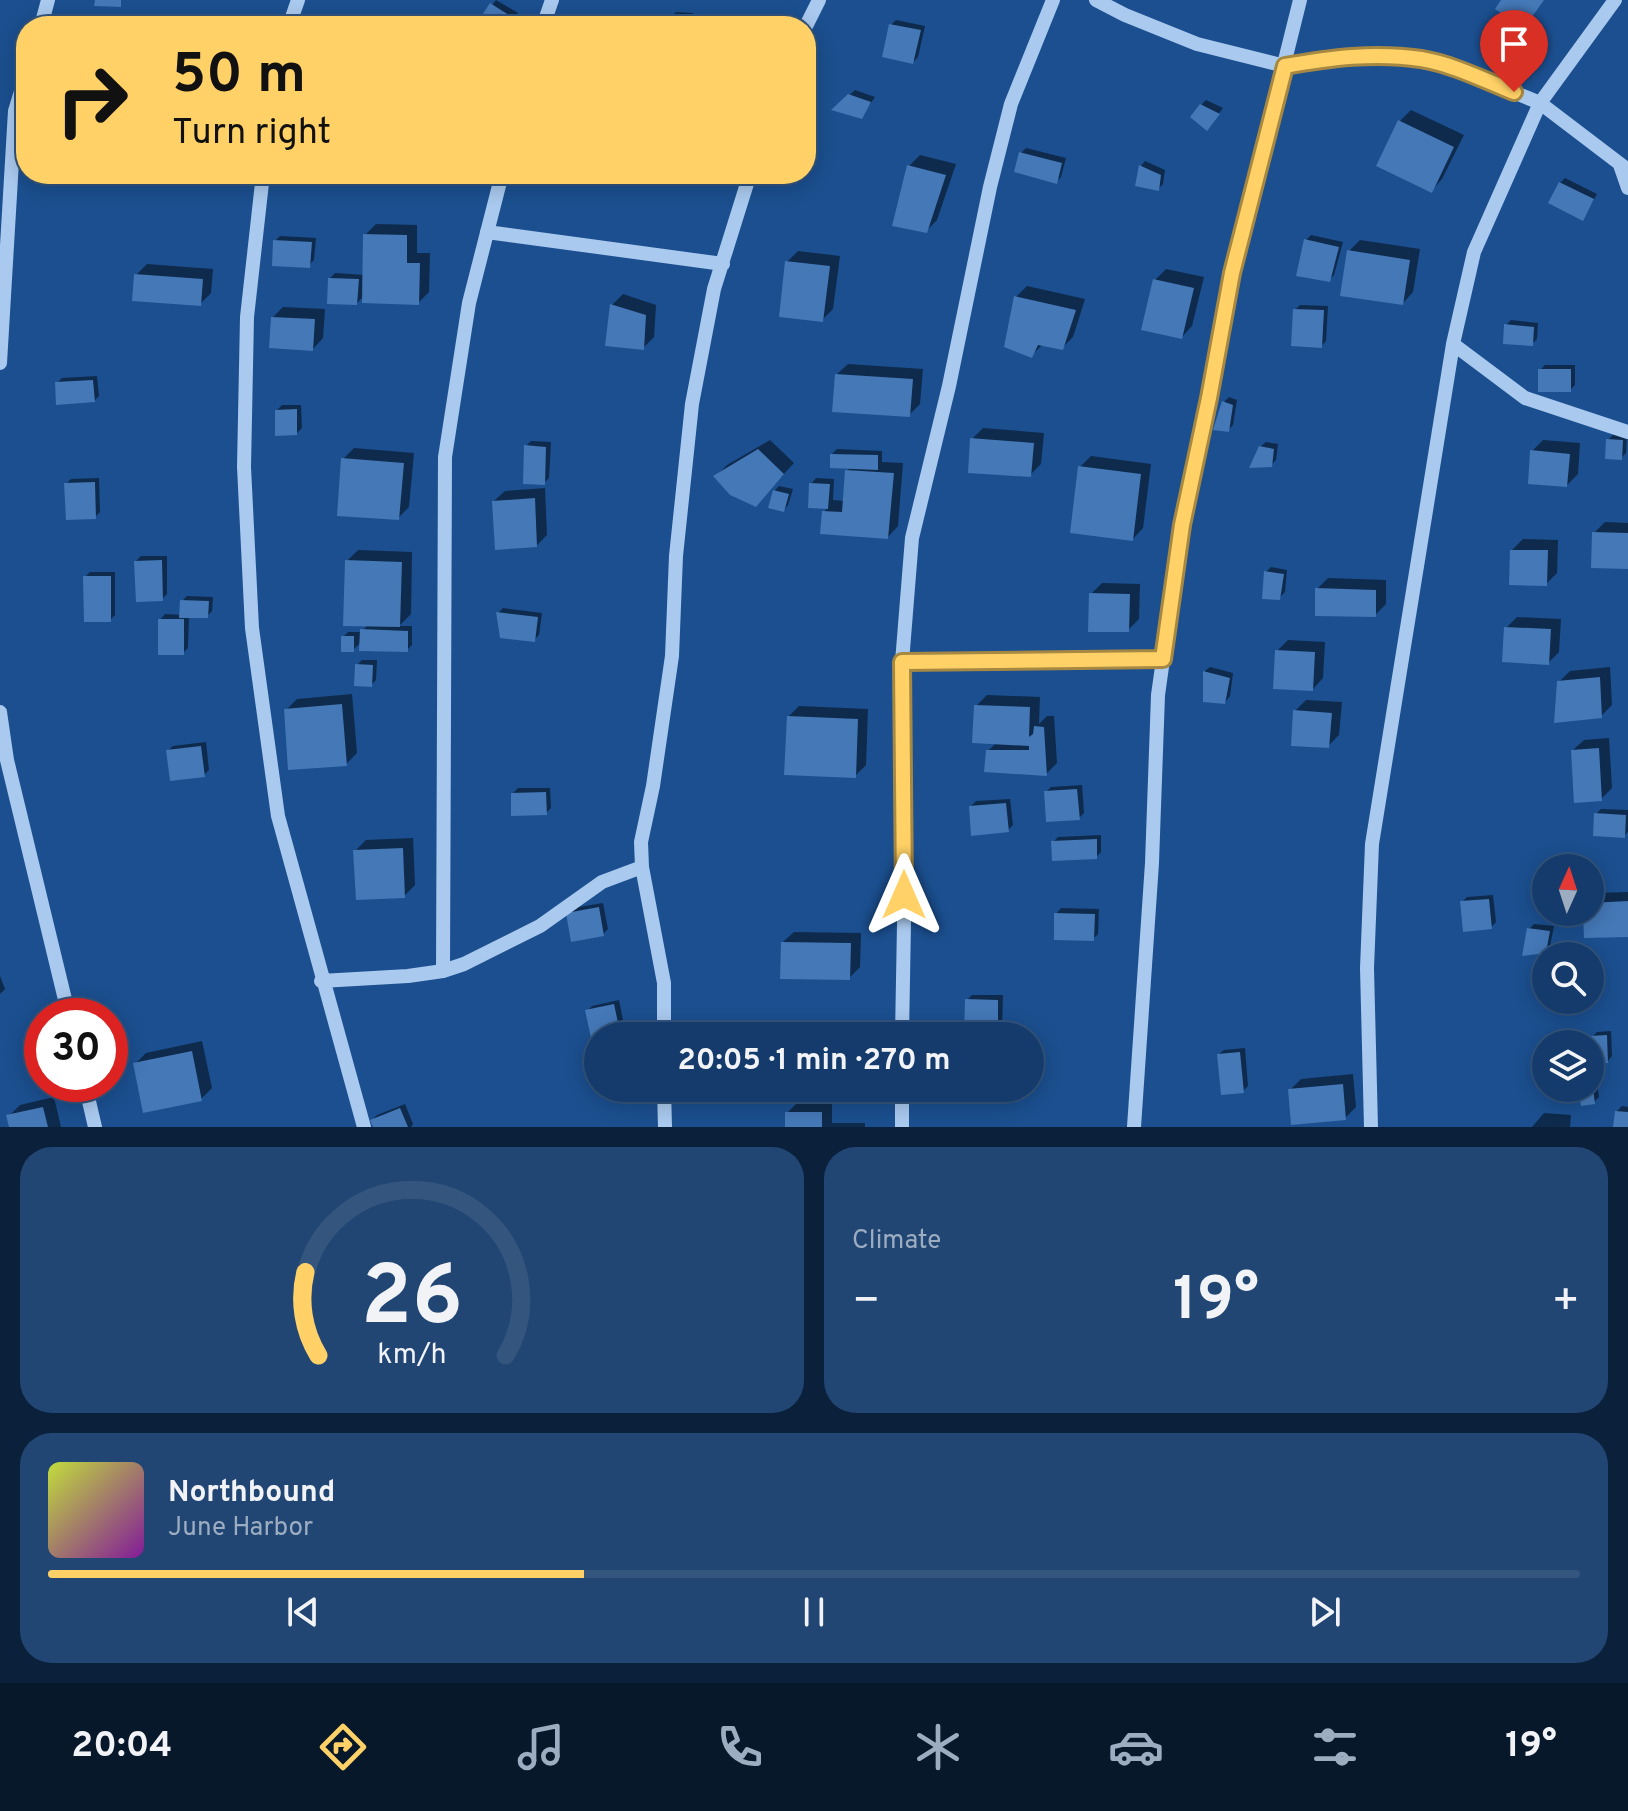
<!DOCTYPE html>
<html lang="en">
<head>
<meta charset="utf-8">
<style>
  :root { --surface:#143b6b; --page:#214673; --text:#f1f3f6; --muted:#9dadc1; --line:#33557e; --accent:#ffd166 }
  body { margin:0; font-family:Overpass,sans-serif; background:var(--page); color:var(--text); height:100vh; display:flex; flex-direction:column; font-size:30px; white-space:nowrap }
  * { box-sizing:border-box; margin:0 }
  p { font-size:26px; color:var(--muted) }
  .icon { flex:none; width:44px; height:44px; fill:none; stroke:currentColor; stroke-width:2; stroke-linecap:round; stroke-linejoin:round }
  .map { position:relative; height:1127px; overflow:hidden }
  .details { display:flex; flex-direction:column; gap:20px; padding:20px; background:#0b203b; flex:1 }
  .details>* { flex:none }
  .banner { position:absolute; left:16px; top:16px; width:800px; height:168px; border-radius:32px; box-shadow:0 4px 20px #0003,0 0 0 2px var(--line); background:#ffd166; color:#111; overflow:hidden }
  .needle { width:52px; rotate:3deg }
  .fabs { position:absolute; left:1532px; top:854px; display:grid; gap:16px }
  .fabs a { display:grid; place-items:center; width:72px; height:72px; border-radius:50%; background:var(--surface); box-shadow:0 4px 20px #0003,0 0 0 2px var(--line); font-size:40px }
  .speed { position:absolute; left:24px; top:998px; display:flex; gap:16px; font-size:40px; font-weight:700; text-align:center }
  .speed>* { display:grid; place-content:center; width:104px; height:104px; border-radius:50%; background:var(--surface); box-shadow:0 4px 20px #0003,0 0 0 2px var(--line); line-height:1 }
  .speed .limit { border:12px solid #d22; background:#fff; color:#111 }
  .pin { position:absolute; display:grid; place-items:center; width:68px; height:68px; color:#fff; margin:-82px -34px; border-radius:50% 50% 50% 0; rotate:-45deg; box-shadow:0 0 8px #0007 }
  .pin .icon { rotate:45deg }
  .me { position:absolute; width:88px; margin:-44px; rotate:0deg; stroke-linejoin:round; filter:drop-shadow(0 0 6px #0008) }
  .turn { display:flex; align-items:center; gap:28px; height:168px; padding:0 24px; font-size:36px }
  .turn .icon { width:104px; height:104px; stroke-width:2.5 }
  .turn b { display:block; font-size:56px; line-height:68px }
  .big { font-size:60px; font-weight:700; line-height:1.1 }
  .details .card { flex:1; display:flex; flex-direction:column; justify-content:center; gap:12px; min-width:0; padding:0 28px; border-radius:32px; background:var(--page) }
  .details .dial { align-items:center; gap:0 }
  .dial svg { height:208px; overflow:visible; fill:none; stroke:var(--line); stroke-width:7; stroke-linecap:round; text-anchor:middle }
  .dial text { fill:var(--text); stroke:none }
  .song { display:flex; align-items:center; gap:24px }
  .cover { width:96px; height:96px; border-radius:12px; background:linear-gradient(135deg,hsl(70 70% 55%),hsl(290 70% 35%)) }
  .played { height:8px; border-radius:4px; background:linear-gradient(90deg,var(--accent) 35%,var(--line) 35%) }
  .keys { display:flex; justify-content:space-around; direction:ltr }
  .heat { display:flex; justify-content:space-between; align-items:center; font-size:44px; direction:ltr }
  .details .tiles { flex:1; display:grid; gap:20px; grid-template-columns:1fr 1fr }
  .card:last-child { grid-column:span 2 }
  .trip { position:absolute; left:584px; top:1022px; width:460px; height:80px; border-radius:40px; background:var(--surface); box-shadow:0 4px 20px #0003,0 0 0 2px var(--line); font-weight:700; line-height:80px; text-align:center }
  .menu { display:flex; height:128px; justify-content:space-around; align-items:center; background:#08182b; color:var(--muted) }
  .menu .icon { width:56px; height:56px }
  .menu .current { color:var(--accent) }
  .menu b { font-size:36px; color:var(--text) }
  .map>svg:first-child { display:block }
  .shadow { fill:#0007 }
  .building { fill:#4478b7 }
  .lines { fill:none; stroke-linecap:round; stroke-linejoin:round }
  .minor { stroke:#a9c9ee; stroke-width:14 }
  .route-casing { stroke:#a68842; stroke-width:20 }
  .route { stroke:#ffd166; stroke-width:14 }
</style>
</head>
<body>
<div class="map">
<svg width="1628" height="1127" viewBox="0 0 1628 1127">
  <rect width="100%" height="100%" fill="#1b4f8f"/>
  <!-- shadow -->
  <path class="shadow" d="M496,0L518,13L510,26H477Z
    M676,12L693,13L692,26H670L671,17Z
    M896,20L925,26L918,57L913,62L891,25Z
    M855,90L875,97L861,117L835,109Z
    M1206,100L1223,108L1211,124L1201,105Z
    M1411,110L1464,135L1442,179L1432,190L1379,165L1400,121Z
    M1026,148L1066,158L1061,177L1056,182L1021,153Z
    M920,155L956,164L937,220L926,231L909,166Z
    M1145,161L1165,170L1163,184L1158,189L1141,166Z
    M218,174H243L239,178L218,176Z
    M1565,178L1597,194L1583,219L1560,183Z
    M376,224L417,225V253H430L429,292L418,303L364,296L357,303L330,278L335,273L365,275V235Z
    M1311,235L1343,242L1334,275L1329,280L1306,240Z
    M280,236L316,238L314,260L309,265L275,241Z
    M1360,240L1420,249L1413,292L1403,303L1349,251Z
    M798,251L840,256L833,309L822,320L787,262Z
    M147,264L213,269L211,293L200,304L136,275Z
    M1166,269L1204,277L1192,326L1182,337L1155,280Z
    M1027,286L1085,299L1073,337L1062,348L1043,344L1032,355L1016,297Z
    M623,294L656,305L654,337L643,348L612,305Z
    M1300,305L1328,306L1326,341L1321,346L1295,310Z
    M283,307L325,309L323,338L313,349L272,318Z
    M1511,320L1538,323L1537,339L1532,344L1506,325Z
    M848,364L923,369L920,404L909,415L837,374Z
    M1545,365H1575V385L1570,390L1540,370Z
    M97,376L99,396L94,401L57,383L62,378Z
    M1229,397L1237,400L1233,425L1228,430L1224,402Z
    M282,405H301L302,428L297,433L277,410Z
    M983,428L1044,433L1041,464L1030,475L972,439Z
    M1613,435L1627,436L1626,453L1621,458L1608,440Z
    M770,440L794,463L766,493L716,476L727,465Z
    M1543,440L1580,443L1578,474L1567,485L1532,451Z
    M531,441L551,442L549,478L544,483L526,446Z
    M1266,442L1278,444L1276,460L1271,465L1260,447Z
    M354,448L414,453L409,507L398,518L343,459Z
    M837,449L882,451V462L903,463L898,526L888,537L824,512L828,507L811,484L816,478L834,479L833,500L845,501L847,471L851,467L832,454Z
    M1091,456L1151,464L1143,528L1133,539L1080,467Z
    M99,478L100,512L95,517L66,484L71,479Z
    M779,486L793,489L788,505L784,510L774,491Z
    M545,488L547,535L536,546L494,501L505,491Z
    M1605,522L1628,523V567L1594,533Z
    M1523,539L1558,540L1557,573L1546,584L1512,550Z
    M358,550L412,552L411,614L399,626H412V645L407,650L362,641L353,650L343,637L348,632H362L368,624L347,561Z
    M141,556H167V594L162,599L136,561Z
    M1271,567L1287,570L1285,592L1280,597L1266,572Z
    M90,572H115V615L110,620L85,577Z
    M1328,578L1386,580V604L1375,615L1317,589Z
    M1102,583L1140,584L1139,619L1128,630L1091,594Z
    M187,596L213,597L212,611L207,616H189L188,648L183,653L160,620L165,614L182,615V601Z
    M503,608L542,613L539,635L534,640L498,613Z
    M1517,617L1561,619L1559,652L1548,663L1506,628Z
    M1288,640L1325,642L1323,678L1313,689L1277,651Z
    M362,660H377L376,680L371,685L357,665Z
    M1210,667L1233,673L1230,696L1225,702L1205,701V671Z
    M1610,667L1612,705L1601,716L1559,682L1570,671Z
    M352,694L357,753L346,764L286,710L297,699Z
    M987,695L1040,697L1039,724L1047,716H1054L1057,763L1046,774L988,751L997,742L976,706Z
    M1306,700L1342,702L1339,735L1328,746L1295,711Z
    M799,706L868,709L866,765L855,776L788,717Z
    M1609,738L1612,788L1601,799L1573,750L1584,740Z
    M206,742L209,770L204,775L168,751L173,746Z
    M1082,785L1084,813L1079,818L1046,792L1051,787Z
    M518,788H550L551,808L546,813L513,793Z
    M1010,799L1013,825L1008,830L971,806L976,801Z
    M1601,809L1628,810V832L1624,836L1596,814Z
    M1101,835V852L1096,857L1053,842L1058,837Z
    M413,838L415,885L404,896L355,851L366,840Z
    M1628,892V935L1585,912H1590V898L1596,893Z
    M1493,895L1496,922L1491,927L1462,902L1467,897Z
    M603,903L608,929L603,934L568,913L573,908Z
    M1061,908L1099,909L1098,934L1093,939L1056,914Z
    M1534,924L1554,926L1550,946L1545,951L1529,929Z
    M794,932L861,933L860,967L849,978L783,942Z
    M0,976L5,989L0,994Z
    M972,995H1003L1002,1031L998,1036L967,1000Z
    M619,1000L624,1025L619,1030L587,1011L592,1006Z
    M1611,1031L1612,1056L1607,1062L1592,1037L1597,1032Z
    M202,1041L212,1088L201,1099L135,1064L146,1053Z
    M1245,1048L1248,1086L1243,1091L1219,1054L1224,1050Z
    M1353,1074L1356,1107L1345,1118L1290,1090L1301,1079Z
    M1596,1078L1599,1097L1594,1102L1580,1088H1590V1079Z
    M54,1097L61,1127H11L9,1116L20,1105Z
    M798,1102H832V1123H865V1127H787V1113Z
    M405,1104L413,1124L411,1127H375L372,1120L377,1115Z
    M1622,1106L1628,1107V1127H1615L1617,1111Z
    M1544,1113L1571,1115L1570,1127H1532Z"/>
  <!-- building -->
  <path class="building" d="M95,0H121V7L94,6Z
    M1501,0H1544L1524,28L1495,9Z
    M490,3L515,19L510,26H475Z
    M669,16L689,17L688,26H668Z
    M889,24L921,30L913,64L882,57Z
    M848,94L871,102L862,119L831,110Z
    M1200,104L1220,114L1207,131L1190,117Z
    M1398,120L1454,147L1432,193L1376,166Z
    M1019,152L1062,163L1057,184L1014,172Z
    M907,165L946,175L927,233L892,226Z
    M1139,165L1161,175L1159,191L1135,186Z
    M1559,182L1594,199L1583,221L1548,203Z
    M363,234L407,235V263H420L419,305L362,303Z
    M1304,239L1339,247L1330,282L1296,276Z
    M273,240L312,242L310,268L272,266Z
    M1347,250L1410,260L1403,305L1340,296Z
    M785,261L830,266L823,322L779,317Z
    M134,274L203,279L201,306L132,301Z
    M328,278L359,279L357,305L327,304Z
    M1153,279L1194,288L1182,339L1141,330Z
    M1014,296L1076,310L1063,350L1038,345L1032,358L1004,347Z
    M610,304L646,315L644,350L605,346Z
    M1293,309L1324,310L1322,348L1291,346Z
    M271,317L315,319L313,351L269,348Z
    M1504,324L1534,327L1533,346L1503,344Z
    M1538,369H1571V392H1538Z
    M835,374L913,379L910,417L832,412Z
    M93,380L95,402L56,405L55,382Z
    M1222,401L1233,405L1229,432L1213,430Z
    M297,409V435L275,436V410Z
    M970,438L1034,443L1031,477L968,473Z
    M1606,439L1623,440L1622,460L1605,459Z
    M524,445L546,447L545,485L523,484Z
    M1259,446L1274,449L1272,467L1249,468Z
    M758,449L784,474L756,507L730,495L713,476Z
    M1530,450L1570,454L1567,487L1528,484Z
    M830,454L878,455V470L830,468Z
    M341,458L404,463L399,520L337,516Z
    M1078,466L1141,474L1133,541L1070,533Z
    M845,470L894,473L888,539L820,534L822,511L842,512Z
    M95,482L96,519L66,520L64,483Z
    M809,483L830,484L828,509L808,508Z
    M773,490L789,494L784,512L768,508Z
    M535,498L537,547L495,550L492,501Z
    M1592,532L1628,533V569L1591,568Z
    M1510,550H1548L1547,586L1509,585Z
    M162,560L163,601L136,602L134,561Z
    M345,560L402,562L400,627L343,626Z
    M1264,571L1284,574L1280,600L1262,599Z
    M83,576H111V622H84Z
    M1315,588L1376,590V617L1315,616Z
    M1089,593L1130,594L1129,632H1088Z
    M180,600L209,601L208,618H179Z
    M496,612L538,617L535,642L500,638Z
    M158,619H184V655H158Z
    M1504,627L1551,629L1549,665L1502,662Z
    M360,629L408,631V652L359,651Z
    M341,636H354V652H341Z
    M1275,650L1315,652L1313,691L1273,689Z
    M355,664L373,665L372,687L354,686Z
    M1203,671L1230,678L1225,704L1203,702Z
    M1600,677L1602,718L1554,723L1557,681Z
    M342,704L347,766L288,770L284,709Z
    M974,705L1030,707L1029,737L1033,734L1034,726L1044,727L1047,776L984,772L986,750H1029V746L972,743Z
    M1293,710L1332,713L1329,748L1291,746Z
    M787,716L858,719L856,778L784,775Z
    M201,746L205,777L170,781L166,750Z
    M1599,748L1602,801L1574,803L1571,750Z
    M1077,789L1080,820L1046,822L1044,791Z
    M546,792L547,815L511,816V793Z
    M1006,803L1009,832L971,836L969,806Z
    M1594,813L1626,815L1625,838L1593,836Z
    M1097,839V859L1052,861L1051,841Z
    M403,848L405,898L356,900L353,850Z
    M1489,899L1492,929L1463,932L1460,901Z
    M1628,901V937L1584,938L1583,912H1590V903Z
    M599,907L604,936L571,942L566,913Z
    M1054,913L1095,914L1094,941L1054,940Z
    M1527,928L1550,931L1546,953L1522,956Z
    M781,942L851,943L850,980L780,979Z
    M965,999L998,1000V1036H964Z
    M614,1004L620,1032L591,1038L585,1010Z
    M1607,1035L1608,1063L1591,1064L1590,1036Z
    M192,1051L202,1101L143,1113L133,1063Z
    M1240,1052L1244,1093L1221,1095L1217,1054Z
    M1343,1084L1346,1120L1291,1125L1288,1089Z
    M1578,1088H1593L1595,1104L1581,1106Z
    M43,1107L48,1127H9L6,1115Z
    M400,1108L408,1127H373L370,1120Z
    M1615,1111L1628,1112V1127H1613Z
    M785,1112H822V1127H785Z"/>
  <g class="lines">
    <!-- minor -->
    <path class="minor" d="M1096,0L1125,15L1197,44L1285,66L1361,55L1422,59L1462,71L1540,103L1628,170
      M41,26L48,0
      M289,26L298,0
      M543,26L552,0
      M806,26L819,0
      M1620,165L1628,188
      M263,174L247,317L244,467L252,628L278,816L364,1127
      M487,232L723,264
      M1453,344L1525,398L1628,432
      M0,363L15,111L26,75
      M902,662L1163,659
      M0,712L7,760L69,1016
      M443,971L445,457L469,303L502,174
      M321,981L408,976L443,971L464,964L540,926L602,882L642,867
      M664,1036V983L642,867L641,842L653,786L672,656L676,556L692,404L714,289L750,174
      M902,1036L905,867L902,662L912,538L949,386L990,187L1011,104L1053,0
      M85,1084L95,1127
      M664,1088L665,1127
      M902,1088V1127
      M1134,1127L1152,863L1158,695L1182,525L1209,398L1232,273L1300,0
      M1371,1127L1367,968L1372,844L1453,344L1474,252L1540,103L1615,0"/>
  </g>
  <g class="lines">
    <defs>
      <path id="route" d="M904,895L902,662L1163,659L1182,525L1209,398L1232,273L1285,66C1330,58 1374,52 1421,59C1452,64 1484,80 1514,92"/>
    </defs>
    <!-- route casing -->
    <use href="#route" class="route-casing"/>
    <!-- route -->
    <use href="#route" class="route"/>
  </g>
</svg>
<div class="fabs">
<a><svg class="needle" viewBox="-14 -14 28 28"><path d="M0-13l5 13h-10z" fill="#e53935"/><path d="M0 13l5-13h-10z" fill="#9dadc1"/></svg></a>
<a><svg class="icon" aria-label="search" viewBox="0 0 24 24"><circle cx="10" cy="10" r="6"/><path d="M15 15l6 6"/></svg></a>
<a><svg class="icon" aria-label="layers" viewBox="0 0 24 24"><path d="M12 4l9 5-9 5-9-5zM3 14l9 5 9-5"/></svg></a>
</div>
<div class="speed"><div class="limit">30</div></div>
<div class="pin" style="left:1514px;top:92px;background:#d93025"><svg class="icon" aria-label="arrive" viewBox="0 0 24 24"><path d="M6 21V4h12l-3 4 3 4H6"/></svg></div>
<svg class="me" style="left:904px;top:895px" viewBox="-20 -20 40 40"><path d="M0-17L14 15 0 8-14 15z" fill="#ffd166" stroke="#fff" stroke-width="4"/></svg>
<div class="trip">20:05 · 1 min · 270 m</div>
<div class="banner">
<div class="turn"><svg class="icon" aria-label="right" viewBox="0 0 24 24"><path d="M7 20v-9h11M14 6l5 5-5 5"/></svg><div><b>50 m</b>Turn right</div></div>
</div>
</div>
<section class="details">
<div class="tiles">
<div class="card dial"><svg viewBox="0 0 100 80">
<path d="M14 69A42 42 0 1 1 86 69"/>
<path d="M14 69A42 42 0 0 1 9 37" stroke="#ffd166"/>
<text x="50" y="56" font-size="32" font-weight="700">26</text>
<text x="50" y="72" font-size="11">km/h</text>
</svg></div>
<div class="card"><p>Climate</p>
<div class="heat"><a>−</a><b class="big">19°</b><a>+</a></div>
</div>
<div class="card">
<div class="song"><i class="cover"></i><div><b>Northbound</b><p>June Harbor</p></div></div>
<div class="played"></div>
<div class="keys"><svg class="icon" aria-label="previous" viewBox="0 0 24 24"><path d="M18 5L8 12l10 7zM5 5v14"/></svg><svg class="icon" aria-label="pause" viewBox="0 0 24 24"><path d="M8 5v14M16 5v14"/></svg><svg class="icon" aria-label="next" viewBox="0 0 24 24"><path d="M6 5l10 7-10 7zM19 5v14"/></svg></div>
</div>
</div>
</section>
<nav class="menu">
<b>20:04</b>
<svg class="icon current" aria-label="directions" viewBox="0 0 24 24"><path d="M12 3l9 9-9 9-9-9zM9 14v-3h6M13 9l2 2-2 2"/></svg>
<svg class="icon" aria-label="music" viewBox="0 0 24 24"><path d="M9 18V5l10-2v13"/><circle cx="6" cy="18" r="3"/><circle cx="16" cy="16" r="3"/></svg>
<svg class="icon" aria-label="phone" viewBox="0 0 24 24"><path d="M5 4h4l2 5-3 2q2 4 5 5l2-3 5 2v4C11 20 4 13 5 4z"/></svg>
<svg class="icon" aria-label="climate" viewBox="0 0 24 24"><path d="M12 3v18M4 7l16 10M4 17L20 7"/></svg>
<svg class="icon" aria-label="car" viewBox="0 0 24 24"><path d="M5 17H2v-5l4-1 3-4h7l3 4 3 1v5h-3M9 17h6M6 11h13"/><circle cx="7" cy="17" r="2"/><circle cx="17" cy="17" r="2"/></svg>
<svg class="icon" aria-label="filters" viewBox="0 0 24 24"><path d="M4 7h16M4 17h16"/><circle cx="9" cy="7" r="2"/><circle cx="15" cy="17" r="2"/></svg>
<b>19°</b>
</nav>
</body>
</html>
